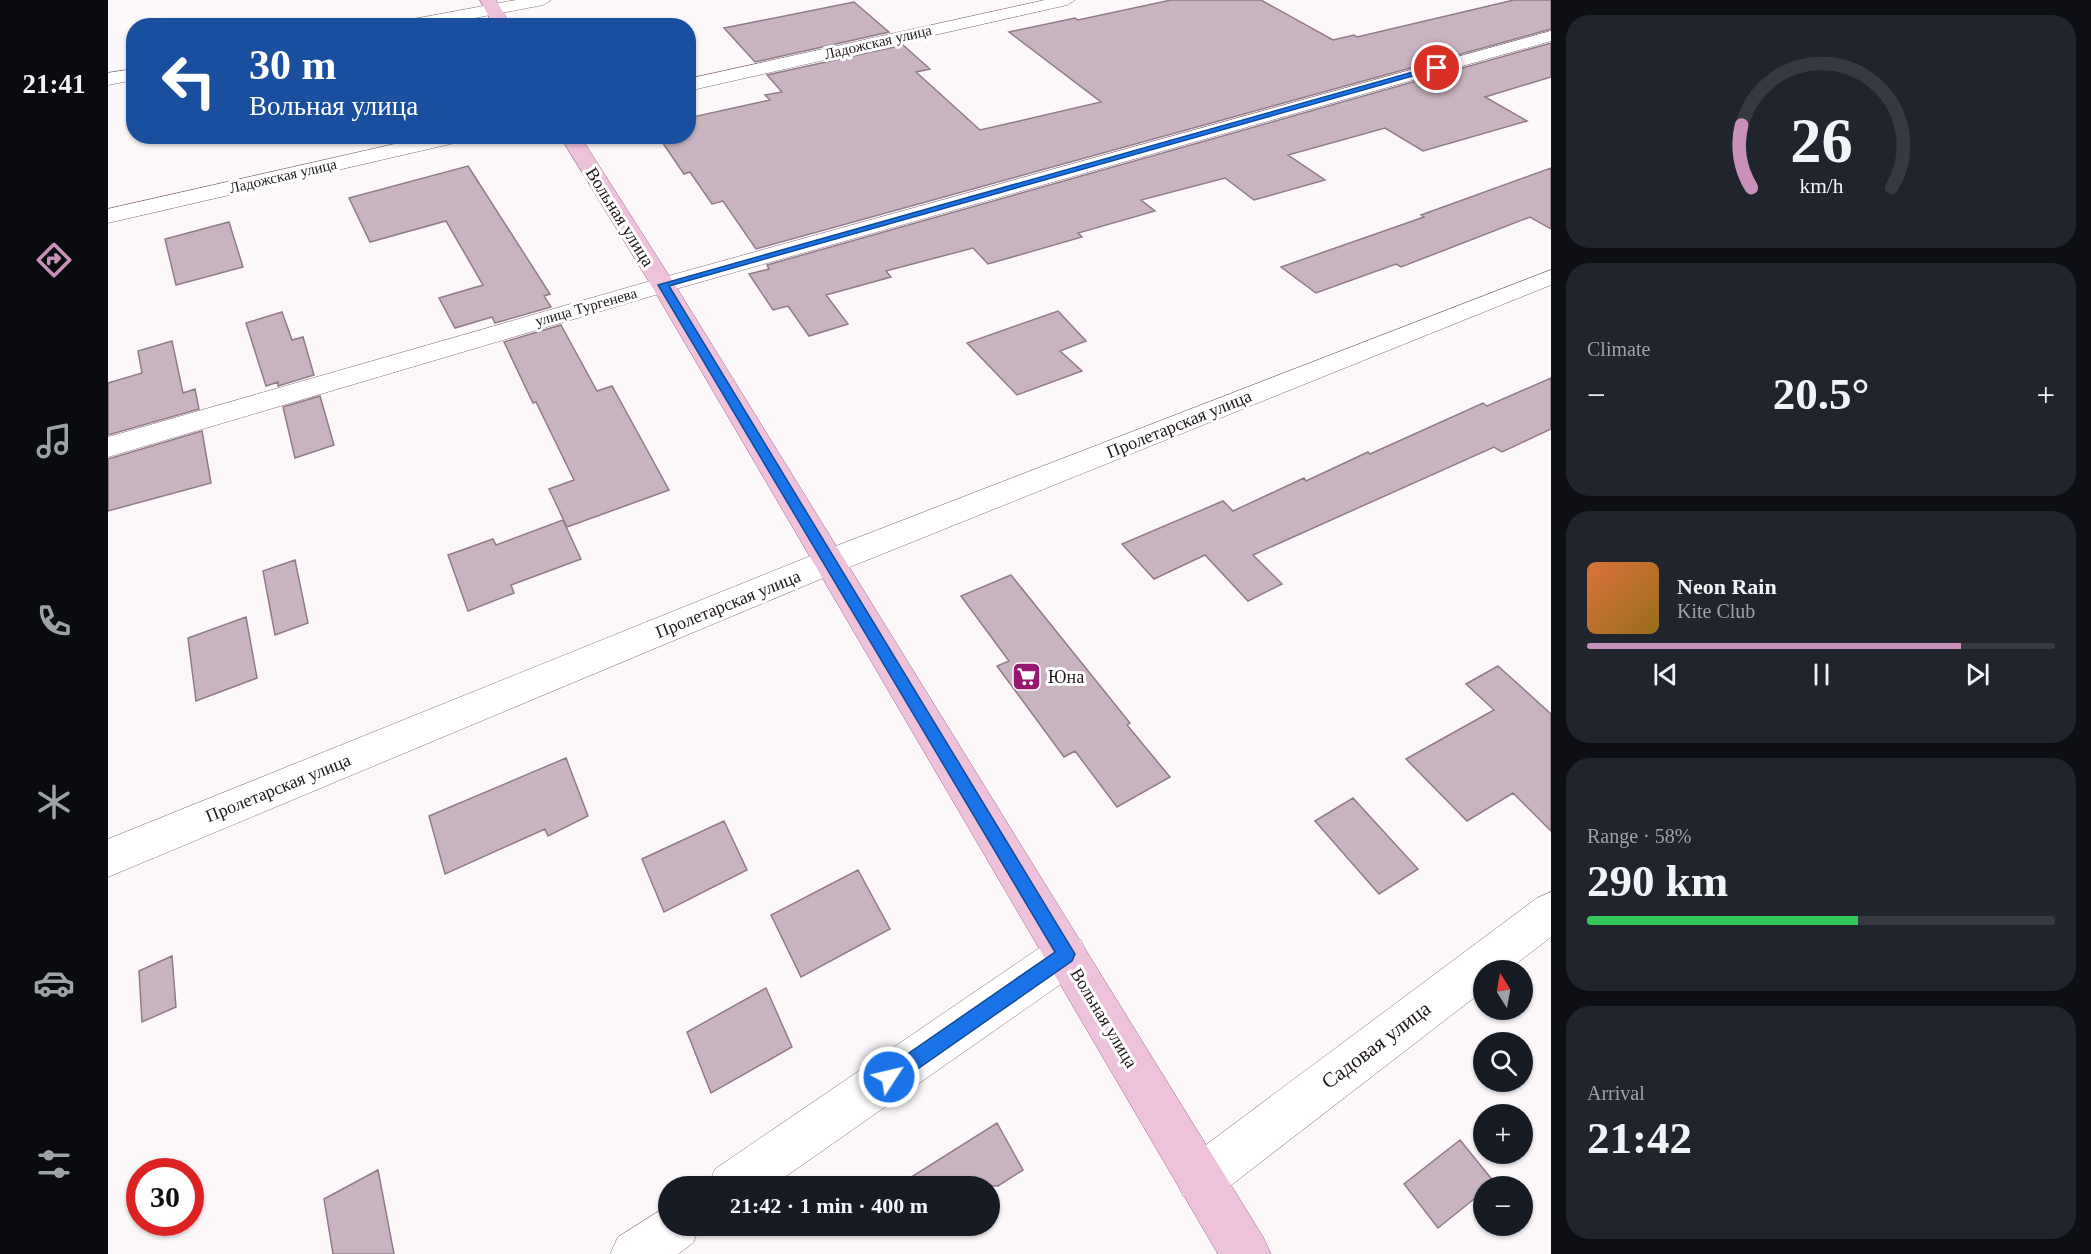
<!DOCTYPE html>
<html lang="en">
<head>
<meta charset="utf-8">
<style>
  :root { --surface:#171b24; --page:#20242c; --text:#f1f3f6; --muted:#9ea1a6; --line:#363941; --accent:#c890ba }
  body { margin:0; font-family:Georgia,serif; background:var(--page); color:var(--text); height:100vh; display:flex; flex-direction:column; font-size:22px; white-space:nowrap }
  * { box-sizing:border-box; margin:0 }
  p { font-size:20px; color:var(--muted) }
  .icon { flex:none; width:33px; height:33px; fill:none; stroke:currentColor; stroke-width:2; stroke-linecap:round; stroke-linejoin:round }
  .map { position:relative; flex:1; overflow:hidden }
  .panel { display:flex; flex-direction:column; gap:15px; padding:15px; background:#0d0f14; width:540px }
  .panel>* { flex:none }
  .banner { position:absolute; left:18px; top:18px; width:570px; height:126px; border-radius:24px; box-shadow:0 2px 4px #0004; background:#1a4fa0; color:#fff; overflow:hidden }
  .needle { width:39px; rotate:349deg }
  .buttons { position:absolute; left:1365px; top:960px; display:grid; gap:12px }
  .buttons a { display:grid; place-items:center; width:60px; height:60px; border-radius:50%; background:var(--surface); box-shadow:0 2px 4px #0004; font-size:30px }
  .speed { position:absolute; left:18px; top:1158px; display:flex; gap:12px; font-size:30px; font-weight:700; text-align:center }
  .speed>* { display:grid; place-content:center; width:78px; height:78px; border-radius:50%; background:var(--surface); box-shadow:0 2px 4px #0004; line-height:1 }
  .speed .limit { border:9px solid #d22; background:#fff; color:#111 }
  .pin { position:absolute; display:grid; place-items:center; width:51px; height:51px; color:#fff; margin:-26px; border:3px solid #fff; border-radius:50%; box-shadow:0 2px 6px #0007 }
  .me { position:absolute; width:66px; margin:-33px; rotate:55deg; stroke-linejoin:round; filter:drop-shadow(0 0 4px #0008) }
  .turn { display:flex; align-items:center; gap:21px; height:126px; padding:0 24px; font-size:27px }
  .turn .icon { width:78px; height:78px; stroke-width:2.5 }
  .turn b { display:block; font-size:42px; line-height:51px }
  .big { font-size:45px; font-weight:700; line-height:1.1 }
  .panel .widget { flex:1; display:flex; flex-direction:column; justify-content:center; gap:9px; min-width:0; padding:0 21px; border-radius:24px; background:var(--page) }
  .panel .dial { align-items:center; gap:0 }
  .dial svg { height:156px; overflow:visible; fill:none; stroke:var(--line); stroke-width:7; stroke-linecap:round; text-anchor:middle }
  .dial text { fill:var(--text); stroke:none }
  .song { display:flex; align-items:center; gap:18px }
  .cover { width:72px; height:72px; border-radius:9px; background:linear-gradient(135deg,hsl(20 70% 55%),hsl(40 70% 35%)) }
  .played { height:6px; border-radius:3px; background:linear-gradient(90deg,var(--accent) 80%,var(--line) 80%) }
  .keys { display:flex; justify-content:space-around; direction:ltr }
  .heat { display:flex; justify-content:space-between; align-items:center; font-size:33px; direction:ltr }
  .charge { height:9px; border-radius:4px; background:linear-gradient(90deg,#34c759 58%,var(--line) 0) }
  .trip { position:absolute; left:550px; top:1176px; width:342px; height:60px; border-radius:30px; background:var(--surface); box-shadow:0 2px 4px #0004; font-weight:700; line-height:60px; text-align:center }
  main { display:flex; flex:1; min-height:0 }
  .dock { display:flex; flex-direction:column; width:108px; justify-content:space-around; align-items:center; background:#090b0e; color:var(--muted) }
  .dock .icon { width:42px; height:42px }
  .dock .selected { color:var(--accent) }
  .dock b { font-size:27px; color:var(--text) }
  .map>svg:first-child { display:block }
  .building { fill:#cab3c0; stroke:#917b87; stroke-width:1.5 }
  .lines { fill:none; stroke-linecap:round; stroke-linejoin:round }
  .minor-casing { stroke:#856f7b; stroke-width:1 }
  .major-casing { stroke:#9f6c8a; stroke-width:1 }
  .minor { fill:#fff; fill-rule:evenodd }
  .major { fill:#efc2dc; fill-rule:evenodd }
  .route { fill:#1a73e8; stroke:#114b97; stroke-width:1.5 }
  .labels { text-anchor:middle; stroke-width:6; stroke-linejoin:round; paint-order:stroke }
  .far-street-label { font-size:15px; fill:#20181d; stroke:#fff }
  .street-label { font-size:18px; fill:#20181d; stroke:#fff }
  .poi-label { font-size:18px; fill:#20181d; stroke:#fff; text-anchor:start }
  .near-street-label { font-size:21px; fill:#20181d; stroke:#fff }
</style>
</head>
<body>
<main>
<nav class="dock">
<b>21:41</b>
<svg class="icon selected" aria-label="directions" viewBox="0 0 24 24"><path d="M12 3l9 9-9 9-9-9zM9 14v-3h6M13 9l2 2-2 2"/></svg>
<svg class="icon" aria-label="music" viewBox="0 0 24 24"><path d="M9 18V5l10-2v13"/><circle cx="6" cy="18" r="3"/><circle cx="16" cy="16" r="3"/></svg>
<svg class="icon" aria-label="phone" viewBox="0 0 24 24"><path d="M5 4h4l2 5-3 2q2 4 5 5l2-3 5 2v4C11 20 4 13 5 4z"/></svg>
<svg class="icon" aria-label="climate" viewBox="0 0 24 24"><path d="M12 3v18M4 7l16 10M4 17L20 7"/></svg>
<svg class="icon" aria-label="car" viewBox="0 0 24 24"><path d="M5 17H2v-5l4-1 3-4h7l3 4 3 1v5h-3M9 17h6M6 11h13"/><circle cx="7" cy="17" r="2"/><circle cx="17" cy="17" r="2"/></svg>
<svg class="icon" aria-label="filters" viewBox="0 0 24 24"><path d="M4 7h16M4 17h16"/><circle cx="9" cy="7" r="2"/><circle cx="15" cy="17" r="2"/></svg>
</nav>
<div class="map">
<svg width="1443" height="1254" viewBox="0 0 1443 1254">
  <rect width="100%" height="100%" fill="#fcf7f9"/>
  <!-- building -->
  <path class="building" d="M1063,0H1153L1225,40L1246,35L1249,37L1406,0H1443V29L648,249L615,201L604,204L582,172L576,174L550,136H580V118L662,100L657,95L674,92L659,75L795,45L822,69L808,72L872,130L993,102L901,32L967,18L970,20Z
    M746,2L781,32L647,62L616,28Z
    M1443,43V77L1377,97L1419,121L1315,151L1277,128L1180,155L1217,180L1146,200L1117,178L1033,200L1047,211L970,233L974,237L880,264L865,248L778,271L783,277L718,295L740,324L701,336L680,306L665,310L641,274L661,269L659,265Z
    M360,166L442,294L436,296L443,307L387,323L384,317L347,328L331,298L375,285L338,221L262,242L241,198Z
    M1443,168V229L1422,217L1293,267L1288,264L1208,293L1173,267L1316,217L1313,215Z
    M121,222L135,267L68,285L57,239Z
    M950,311L978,341L952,351L974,371L909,395L859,343Z
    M174,312L184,340L195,337L206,375L170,386V382L158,386L138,323Z
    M453,325L489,391L504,386L561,490L459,527L441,489L466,480L428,402L425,403L396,342Z
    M64,341L75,393L87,389L91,409L0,435V383L34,373L30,351Z
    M1443,378V429L1394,452L1386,447L1145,555L1174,584L1140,601L1097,555L1046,579L1014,544L1115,501L1125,511L1196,478L1198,481L1260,452L1262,454L1375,403L1379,406Z
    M212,396L226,445L187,458L175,407Z
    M94,431L103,483L0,511V459Z
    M455,520L473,559L403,585L406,593L360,611L340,555L385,539L388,545Z
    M187,560L200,623L167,635L155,571Z
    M903,575L1022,723L1019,725L1062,777L1009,807L967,751L956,757L889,666L901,661L853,596Z
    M138,617L149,678L88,701L80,638Z
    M1390,666L1443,714V831L1405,793L1359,821L1298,759L1386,710L1358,684Z
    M458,758L480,816L440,836L437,829L337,874L321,816Z
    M1245,798L1310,869L1271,894L1207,821Z
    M616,821L639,870L556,912L534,859Z
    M750,870L782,929L693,977L663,915Z
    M64,956L68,1007L34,1022L31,971Z
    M658,988L684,1047L603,1093L579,1032Z
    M889,1123L915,1170L890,1186H789Z
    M1352,1140L1386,1182L1381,1186H1376V1191L1330,1228L1296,1184Z
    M270,1170L286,1254H225L216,1199Z"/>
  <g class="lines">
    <defs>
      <path id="minor" d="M408,0H443L435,5L325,26H287L295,21Z
        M937,0H967L959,5L580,91V79Z
        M1443,31V41L564,290L0,457V437L546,280Z
        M26,69V80L0,85V73Z
        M322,136H361L358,140L351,142L0,223V209Z
        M1443,270V285L732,571L0,877V839L710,553Z
        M1443,892V937L1400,970H1376V990L1109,1196L1092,1203L1075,1196L1068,1179L1075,1162L1429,898Z
        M958,934L973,940L979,955L973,970L664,1186H600L607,1169L943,940Z
        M561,1205V1226H592L585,1243L570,1254H502L510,1237Z"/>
      <path id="major" d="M372,0H388L403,26H386Z
        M452,136H472L567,285L1155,1237L1163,1254H1110L543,285Z"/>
    </defs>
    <!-- minor casing -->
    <use href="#minor" class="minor-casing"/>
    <!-- major casing -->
    <use href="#major" class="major-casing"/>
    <!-- minor -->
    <use href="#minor" class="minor"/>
    <!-- major -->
    <use href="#major" class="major"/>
  </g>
  <!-- route -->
  <path class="route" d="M1326,66L1333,68L561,286L967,954L964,961L788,1084L781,1087L775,1084L772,1077L775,1071L947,952L550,285Z"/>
  <!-- icons -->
  <defs>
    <symbol id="supermarket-square" viewBox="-11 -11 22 22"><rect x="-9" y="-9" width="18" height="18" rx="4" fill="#961871" stroke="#fff"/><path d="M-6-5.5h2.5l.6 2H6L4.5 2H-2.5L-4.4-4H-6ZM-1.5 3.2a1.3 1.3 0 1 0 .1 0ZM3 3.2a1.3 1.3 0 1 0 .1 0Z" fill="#fff"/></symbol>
  </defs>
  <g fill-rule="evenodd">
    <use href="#supermarket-square" x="902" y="660" width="33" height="33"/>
  </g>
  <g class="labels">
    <!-- far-street labels -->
    <g class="far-street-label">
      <text transform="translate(770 42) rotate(-13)" y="5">Ладожская улица</text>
      <text transform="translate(175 176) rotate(-13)" y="5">Ладожская улица</text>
      <text transform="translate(478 307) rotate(-16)" y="5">улица Тургенева</text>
    </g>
    <!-- street labels -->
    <g class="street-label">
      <text transform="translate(512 217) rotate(58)" y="6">Вольная улица</text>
      <text transform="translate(1071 424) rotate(-22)" y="6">Пролетарская улица</text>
      <text transform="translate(620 604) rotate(-22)" y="6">Пролетарская улица</text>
      <text transform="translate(170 788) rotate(-22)" y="6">Пролетарская улица</text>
      <text transform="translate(996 1018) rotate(59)" y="6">Вольная улица</text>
    </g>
    <!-- poi labels -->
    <g class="poi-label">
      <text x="940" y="683">Юна</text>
    </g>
    <!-- near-street labels -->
    <g class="near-street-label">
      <text transform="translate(1268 1045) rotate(-37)" y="7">Садовая улица</text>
    </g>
  </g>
</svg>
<div class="buttons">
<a><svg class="needle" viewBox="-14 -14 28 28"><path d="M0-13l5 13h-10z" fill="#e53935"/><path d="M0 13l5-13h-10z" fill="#9ea1a6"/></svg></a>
<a><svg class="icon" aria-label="search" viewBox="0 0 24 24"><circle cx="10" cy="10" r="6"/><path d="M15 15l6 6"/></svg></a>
<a>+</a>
<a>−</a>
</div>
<div class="speed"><div class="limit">30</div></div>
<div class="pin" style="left:1329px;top:68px;background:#d93025"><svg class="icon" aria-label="arrive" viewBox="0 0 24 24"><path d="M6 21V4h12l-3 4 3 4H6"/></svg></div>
<svg class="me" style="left:781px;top:1077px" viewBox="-20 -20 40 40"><circle r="17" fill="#1a73e8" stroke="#fff" stroke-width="3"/><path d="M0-11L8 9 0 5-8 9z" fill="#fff"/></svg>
<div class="trip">21:42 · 1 min · 400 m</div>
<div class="banner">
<div class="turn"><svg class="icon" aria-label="left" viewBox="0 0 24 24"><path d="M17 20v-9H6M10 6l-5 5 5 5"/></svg><div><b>30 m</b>Вольная улица</div></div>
</div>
</div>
<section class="panel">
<div class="widget dial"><svg viewBox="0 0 100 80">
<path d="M14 69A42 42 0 1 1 86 69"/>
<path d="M14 69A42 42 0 0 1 9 37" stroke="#c890ba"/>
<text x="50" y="56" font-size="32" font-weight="700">26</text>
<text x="50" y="72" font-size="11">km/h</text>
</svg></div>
<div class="widget"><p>Climate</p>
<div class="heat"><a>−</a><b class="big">20.5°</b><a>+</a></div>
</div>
<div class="widget">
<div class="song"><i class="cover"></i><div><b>Neon Rain</b><p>Kite Club</p></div></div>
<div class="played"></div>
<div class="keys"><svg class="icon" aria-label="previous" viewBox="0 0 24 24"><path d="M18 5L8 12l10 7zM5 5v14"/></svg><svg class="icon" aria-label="pause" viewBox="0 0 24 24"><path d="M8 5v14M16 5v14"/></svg><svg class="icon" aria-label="next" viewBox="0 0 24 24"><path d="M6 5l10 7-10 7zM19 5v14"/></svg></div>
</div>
<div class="widget"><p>Range · 58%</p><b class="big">290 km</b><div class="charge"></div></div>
<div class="widget"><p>Arrival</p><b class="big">21:42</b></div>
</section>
</main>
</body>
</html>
